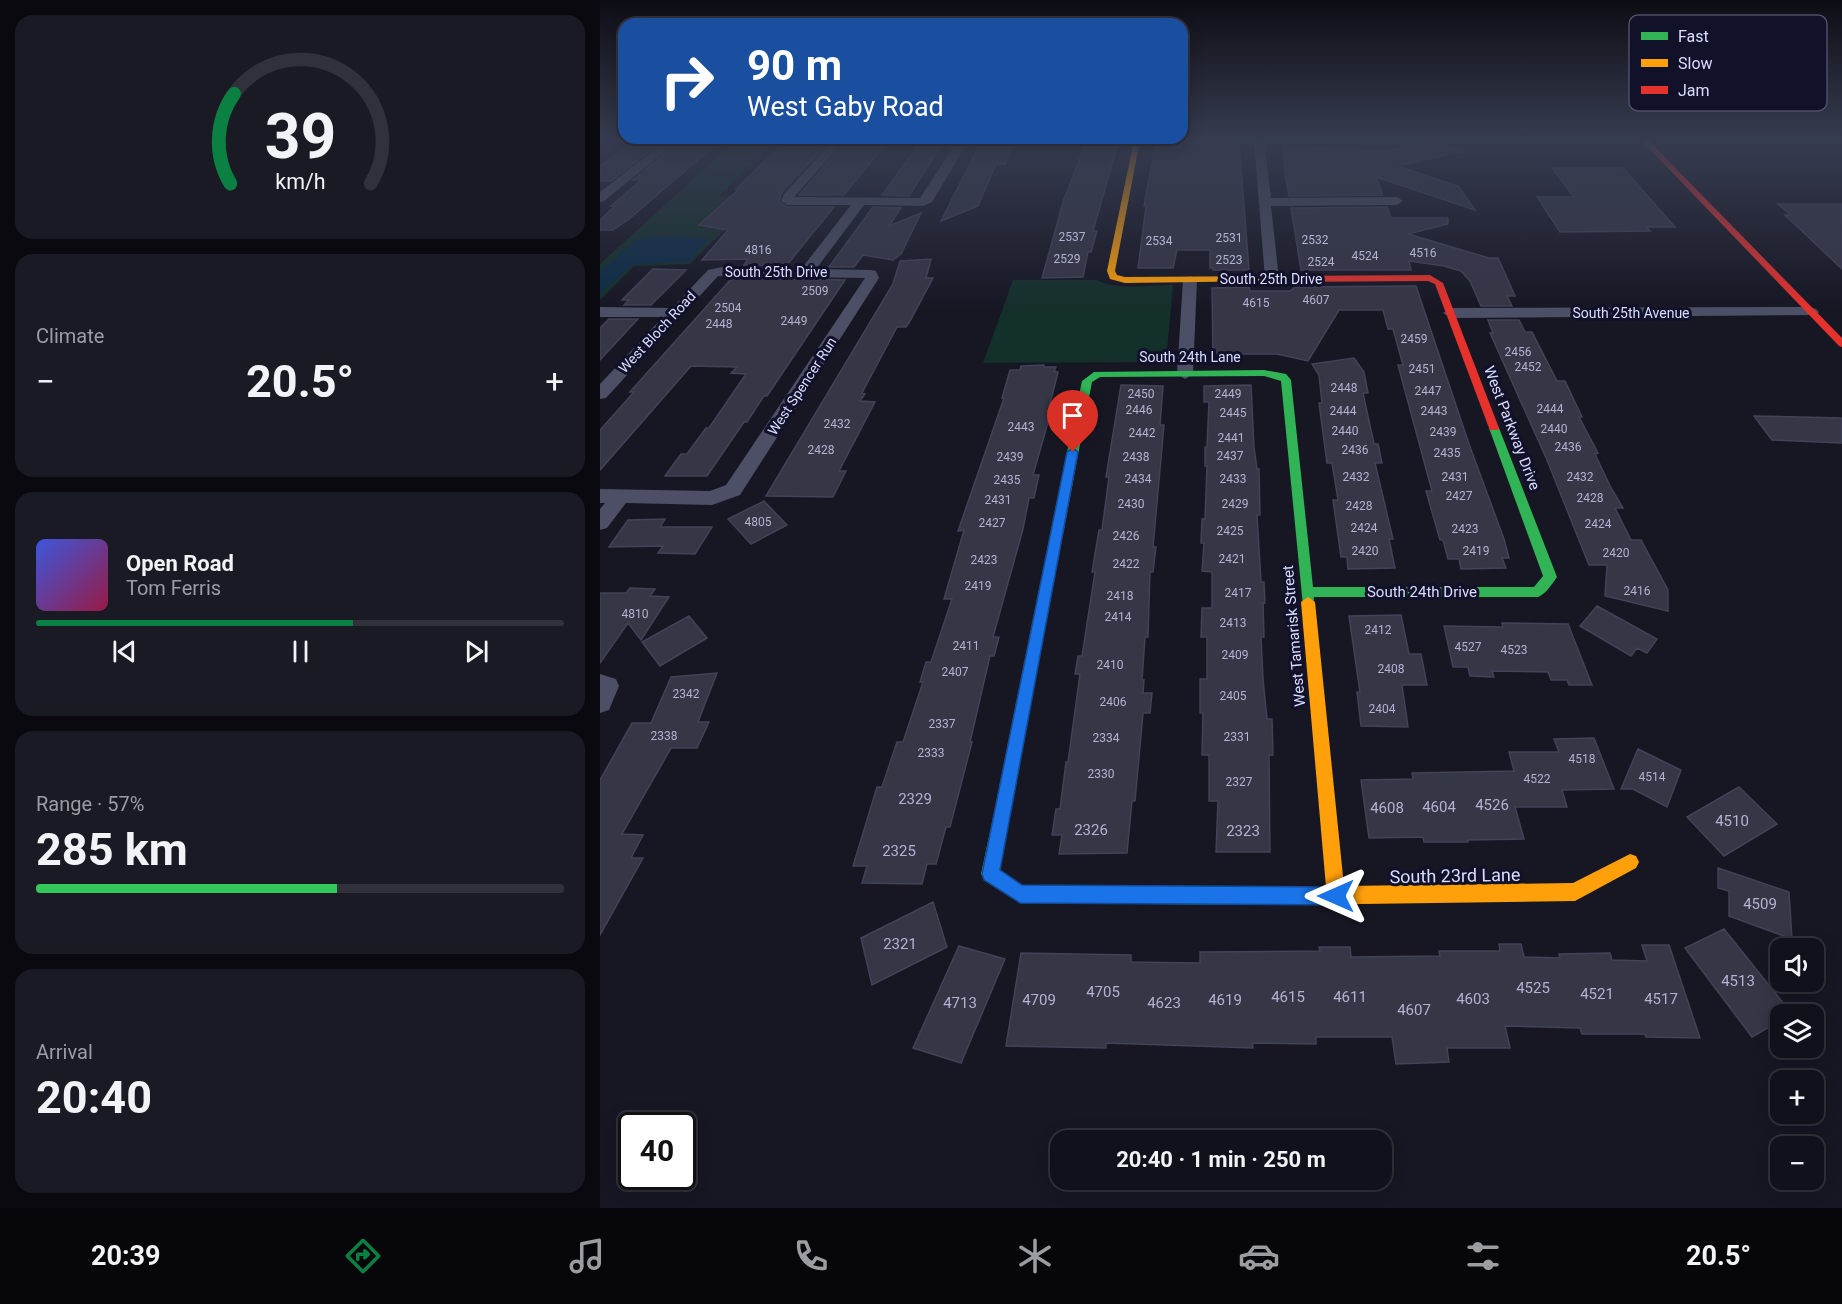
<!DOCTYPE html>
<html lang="en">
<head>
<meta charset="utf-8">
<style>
  :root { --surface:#11111b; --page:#1a1a24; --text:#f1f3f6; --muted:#9c9da3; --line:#30313a; --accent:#0b8043 }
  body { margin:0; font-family:Roboto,sans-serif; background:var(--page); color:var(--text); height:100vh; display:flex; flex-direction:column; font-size:22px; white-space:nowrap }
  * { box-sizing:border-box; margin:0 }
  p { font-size:20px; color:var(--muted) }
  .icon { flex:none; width:33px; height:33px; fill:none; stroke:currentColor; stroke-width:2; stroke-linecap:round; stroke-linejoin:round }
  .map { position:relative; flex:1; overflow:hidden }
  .drawer { display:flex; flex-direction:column; gap:15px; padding:15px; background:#09090f; width:600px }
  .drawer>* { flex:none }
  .hud { position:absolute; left:18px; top:18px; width:570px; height:126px; border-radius:18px; box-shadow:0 3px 15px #0003,0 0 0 2px var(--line); background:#1a4fa0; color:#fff; overflow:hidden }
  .tools { position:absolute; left:1170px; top:938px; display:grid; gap:12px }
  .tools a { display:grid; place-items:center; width:54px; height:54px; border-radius:12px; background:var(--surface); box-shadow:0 3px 15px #0003,0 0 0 2px var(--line); font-size:30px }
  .speed { position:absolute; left:18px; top:1112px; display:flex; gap:12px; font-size:30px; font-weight:700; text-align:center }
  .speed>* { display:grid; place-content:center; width:78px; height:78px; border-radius:50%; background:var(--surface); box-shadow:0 3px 15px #0003,0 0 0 2px var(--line); line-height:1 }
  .speed .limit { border:3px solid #111; border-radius:9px; background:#fff; color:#111 }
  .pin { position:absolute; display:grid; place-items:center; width:51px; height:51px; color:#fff; margin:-62px -26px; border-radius:50% 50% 50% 0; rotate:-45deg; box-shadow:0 0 6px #0007 }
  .pin .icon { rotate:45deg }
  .me { position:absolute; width:66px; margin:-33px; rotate:270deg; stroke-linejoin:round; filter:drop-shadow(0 0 4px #0008) }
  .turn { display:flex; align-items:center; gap:21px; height:126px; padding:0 30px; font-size:27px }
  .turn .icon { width:78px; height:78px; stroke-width:2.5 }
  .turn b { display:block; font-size:42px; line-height:51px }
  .big { font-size:45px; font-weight:700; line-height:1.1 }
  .drawer .widget { flex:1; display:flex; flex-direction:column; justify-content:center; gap:9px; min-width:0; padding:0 21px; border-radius:18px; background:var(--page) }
  .drawer .dial { align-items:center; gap:0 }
  .dial svg { height:156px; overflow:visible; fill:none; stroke:var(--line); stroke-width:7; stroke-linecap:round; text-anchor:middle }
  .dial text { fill:var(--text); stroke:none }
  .song { display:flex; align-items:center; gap:18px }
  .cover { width:72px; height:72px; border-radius:9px; background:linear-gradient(135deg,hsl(230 70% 55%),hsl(340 70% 35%)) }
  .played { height:6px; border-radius:3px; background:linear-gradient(90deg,var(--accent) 60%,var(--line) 60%) }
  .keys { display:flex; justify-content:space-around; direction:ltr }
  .heat { display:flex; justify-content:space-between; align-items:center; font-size:33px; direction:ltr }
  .charge { height:9px; border-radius:4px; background:linear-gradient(90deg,#34c759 57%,var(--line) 0) }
  .trip { position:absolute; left:450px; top:1130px; width:342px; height:60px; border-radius:18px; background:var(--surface); box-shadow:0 3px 15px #0003,0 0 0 2px var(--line); font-weight:700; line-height:60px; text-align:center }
  .tabs { display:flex; height:96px; justify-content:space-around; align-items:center; background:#07070b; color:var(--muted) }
  .tabs .icon { width:42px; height:42px }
  .tabs .selected { color:var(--accent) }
  .tabs b { font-size:27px; color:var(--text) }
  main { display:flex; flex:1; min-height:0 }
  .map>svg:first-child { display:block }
  .green { fill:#14302b }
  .water { fill:#0c2c46 }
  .building { fill:#353646; stroke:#424258; stroke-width:1.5 }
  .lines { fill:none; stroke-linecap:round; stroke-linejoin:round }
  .street { fill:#4c4f65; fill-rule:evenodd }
  .fast { fill:#30b455; fill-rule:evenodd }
  .slow { fill:#ff9f0a; fill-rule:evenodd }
  .jam { fill:#e5322d; fill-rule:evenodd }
  .route { fill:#1a73e8; stroke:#114b97; stroke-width:1.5 }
  .labels { text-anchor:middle; stroke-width:6; stroke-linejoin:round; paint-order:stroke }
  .number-label { font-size:12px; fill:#b1b3d1 }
  .far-street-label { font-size:14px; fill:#daddff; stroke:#11112a }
  .street-label { font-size:15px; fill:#daddff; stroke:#11112a }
  .near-number-label { font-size:15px; fill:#b1b3d1 }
  .near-street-label { font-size:18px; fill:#daddff; stroke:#11112a }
  .key { fill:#11112a; stroke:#4d4e6a; stroke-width:1.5 }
  .key-label { font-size:16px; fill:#daddff }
</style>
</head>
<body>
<main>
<section class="drawer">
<div class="widget dial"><svg viewBox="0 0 100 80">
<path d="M14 69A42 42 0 1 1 86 69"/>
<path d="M14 69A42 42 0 0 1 16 23" stroke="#0b8043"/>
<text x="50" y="56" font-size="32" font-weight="700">39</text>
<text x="50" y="72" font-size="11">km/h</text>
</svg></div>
<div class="widget"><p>Climate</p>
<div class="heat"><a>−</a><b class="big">20.5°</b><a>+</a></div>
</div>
<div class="widget">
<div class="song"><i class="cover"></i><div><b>Open Road</b><p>Tom Ferris</p></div></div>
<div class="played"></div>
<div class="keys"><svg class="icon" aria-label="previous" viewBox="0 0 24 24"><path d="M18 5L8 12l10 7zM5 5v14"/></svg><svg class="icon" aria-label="pause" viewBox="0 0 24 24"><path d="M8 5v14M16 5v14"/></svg><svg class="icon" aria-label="next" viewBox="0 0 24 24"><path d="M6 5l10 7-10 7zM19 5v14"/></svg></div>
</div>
<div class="widget"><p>Range · 57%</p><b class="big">285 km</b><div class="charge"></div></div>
<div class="widget"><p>Arrival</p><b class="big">20:40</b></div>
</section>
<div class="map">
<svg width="1242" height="1208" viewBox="0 0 1242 1208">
  <rect width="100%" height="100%" fill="#171724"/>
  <!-- green -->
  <path class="green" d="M136,140H177L119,196L174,197L145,209L90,264L34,266L0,300V264Z
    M413,280H497C515,291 552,285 573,285L566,362L383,363Z"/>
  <!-- water -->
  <path class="water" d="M47,236L110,238L90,261L32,265L0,293V272L36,240Z"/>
  <!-- building -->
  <path class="building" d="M81,140H121L28,220L13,230H0V220L15,206H11L41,180H33Z
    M187,140H231L182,192L179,202L187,207H234L186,266L144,265L148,259L102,260L128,230L99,225L139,189H136Z
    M247,140H289L244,195H199Z
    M322,140H345L309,196L282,195Z
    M390,140H417L405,164H396L378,206L341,221L380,144H388Z
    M487,140H519L493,231H497L491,252H488L483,277L442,278L464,199Z
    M35,141H63L11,181H0V166Z
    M556,141H639L649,270H613V268H610V250H577L573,268H538L546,206H544Z
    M807,142L864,149V151L797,166L858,186L875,210L776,177L783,195L689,196L685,174L684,147L759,148L760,151H783L805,147Z
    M952,168H1023L1075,227H1046L1050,231L960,232L937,197H974Z
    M1178,204H1242V269L1185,215H1191Z
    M273,207L301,208L289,226L321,213L301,254L293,260L263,255L254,267H229Z
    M787,207L791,218H848V224L808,234L889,258H898L915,296H907L912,306H881L870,281L861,271L844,266L809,261L811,270H701L691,208Z
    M331,259L326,278H333L310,321L306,327H297L262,393L265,394L260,401L275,402L239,471H246L233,497L166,496L293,284L300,261Z
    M53,269L86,270L51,305H24L29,300H22Z
    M132,278L245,280L167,396H164L147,422H144L107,476H65L81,454H87L106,428H109L146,374L131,373L137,367L91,366L0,470V430L34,392H30L46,374Z
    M816,286L869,444L904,539L909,558H902L906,568L861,569L859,559H848L843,540H840L826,491H832L798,365H803L793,329H788L783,310H739L708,361L677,354H613L612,288L649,287L650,291H690L695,287Z
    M9,319H38L0,360V328Z
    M888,320H919L925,332H932L957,381H965L982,417H979L998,453L995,454L1011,488L1023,508H1015L1031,540H1041L1068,590V611L1005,596L1007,565H989L947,460L890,333H893Z
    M754,358L764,372L768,393H763L774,444H778L782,463H775L793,539H789L795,568L748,569L747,557H741L733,500H738L732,463H727L719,403H722L719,375L712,364Z
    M444,365V367H456L454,371L458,372L449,408H452L433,475H439L434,498H429L423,529L393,637H399L394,656H390L370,742H372L350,827H346L336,864H327L322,884L262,883L267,866H253L277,787H282L297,742H303L323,682H320L326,662H331L352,599H344L364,530L358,531L404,398H402L410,370H420L421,366Z
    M521,385L563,386L560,425H564L553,547H556L553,572H550L548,637H545L542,680H544L543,693H552L550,713H543L535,801H532L527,853L459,854L462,835H452L456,809H460L466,762H468L480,674H475L478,656H482L495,572H492L499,530H502L509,477H506Z
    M651,385L654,447L657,469H659L660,515H657L661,582H664L665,603H663L664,637H661L663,679L667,719H672L673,755H669L670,852H616L618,801H609V755H602L603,713H600V679H607V637H601L602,608H612V572L602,571L604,543H601L602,519H605L607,466H605V447H607L609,402H604V386Z
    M1154,416L1242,418V443L1172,440Z
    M164,501L187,525L151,544L128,519Z
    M65,519L60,527H112L95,554L58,553L63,546L9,547L28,520Z
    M30,588L55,589L50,596L69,597L41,640L28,623L0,663V593H26Z
    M997,606L1057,639L1047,653L1037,648L1031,656L980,626Z
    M801,615L809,654H821L827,685H802L808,727L761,726L757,692H760L749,616Z
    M89,616L107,638L60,666L42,642Z
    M902,623L968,624L992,685H969L967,680H951L948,672L892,671L894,677L870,676L868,667H853L844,626L903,627Z
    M117,673L98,722H109L97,748H71L22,834L43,835L31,858H43L0,935V780L32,723H51L71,677Z
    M994,738L1014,789L962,790L967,807H915L924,839L868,840V842H824L823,837L769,838L761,780L813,779L812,773L914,771L909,752H959L954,739Z
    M1038,749L1081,770L1067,807L1033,789H1021Z
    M1139,787L1177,824L1124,856L1087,817Z
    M1118,868L1189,892L1192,939L1129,916V891L1118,888Z
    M333,902L347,947L272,985L261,938Z
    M1124,929L1192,1014H1180V1021L1152,1037L1085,948Z
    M899,944H921L924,957L960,958L959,954L1010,953L1012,960L1047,961L1042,945H1069L1100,1038L1046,1037L1045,1034H982L980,1028L905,1026L910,1048H847L849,1062L796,1064L792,1037H716V1044L652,1043L653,1048L506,1043V1048L406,1046L421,953L531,955V962L600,963V952L720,951L719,947H750L751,957L840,956L839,951H900Z
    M359,946L405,959L361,1063L313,1048Z"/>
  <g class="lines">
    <!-- street -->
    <path class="street" d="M67,140H79L4,201L0,202V192Z
      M234,140H245L194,197L320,198L358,140H369L332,202L323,206L264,205L216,269L271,270L276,271L279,278L140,495L112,505L26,503L7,528L0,530V509L5,503H0V489L110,491L126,485L265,278L118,276L6,398L0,399V384L63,317H0V307L72,308L108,270L122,267L202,268L251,205H187L181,201L184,194Z
      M654,140H664L671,198L797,197L803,201L797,205L671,206L679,279L677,282H667L665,279Z
      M590,276L597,280L593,374L585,379L577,374L583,280Z
      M1211,307L1216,309L1219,312L1216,315L851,318L843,313L851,308Z
      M0,674L16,679L19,686L9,710L0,713Z"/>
    <!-- fast -->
    <path class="fast" d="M664,370L686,374L691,380L713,587H934L943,576L889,428L894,425L899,428L957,577C952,584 946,594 938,597H714L713,606H703L681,381L664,376L500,377L492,382L474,476L468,480L462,476L482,381L494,372Z
      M401,810L407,812L409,818L400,870L422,885L688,887L694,890L697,896L694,902L688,905L420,903L384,880L381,874L393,818L395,812Z"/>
    <!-- slow -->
    <path class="slow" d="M534,140H540L515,271L517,275L525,277L677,276L680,277V281L525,283L510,279L507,271Z
      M468,472L474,476L409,818L407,824L401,826L395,824L393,818L462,476Z
      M708,597L715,602L744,886L973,883L1030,854L1036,856L1039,862L1036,868L975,901L688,905L682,902L679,896L682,890L688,887H726L701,602Z"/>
    <!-- jam -->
    <path class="jam" d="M1041,140H1048L1242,338V347L1239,346Z
      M830,275L843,283L899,428L898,430H890L889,428L835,284L828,281L677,282L673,279L677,276Z"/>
  </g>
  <!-- sky -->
  <linearGradient id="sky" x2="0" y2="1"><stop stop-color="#0d0d14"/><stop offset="0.45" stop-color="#363c50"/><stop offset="1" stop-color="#363c50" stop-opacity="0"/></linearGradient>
  <rect width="1242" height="309" fill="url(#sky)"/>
  <!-- route -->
  <path class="route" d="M473,448L478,452L400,870L422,885L736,887L742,889L745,896L742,902L736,905L420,903L384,880L382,874L467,452Z"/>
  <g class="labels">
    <!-- number labels -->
    <g class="number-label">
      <text x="472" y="241">2537</text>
      <text x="629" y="242">2531</text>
      <text x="715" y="244">2532</text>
      <text x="559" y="245">2534</text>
      <text x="158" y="254">4816</text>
      <text x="823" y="257">4516</text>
      <text x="765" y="260">4524</text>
      <text x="467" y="263">2529</text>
      <text x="629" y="264">2523</text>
      <text x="721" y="266">2524</text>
      <text x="215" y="295">2509</text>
      <text x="716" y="304">4607</text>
      <text x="656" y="307">4615</text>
      <text x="128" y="312">2504</text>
      <text x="194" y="325">2449</text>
      <text x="119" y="328">2448</text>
      <text x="814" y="343">2459</text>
      <text x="918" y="356">2456</text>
      <text x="928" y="371">2452</text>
      <text x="822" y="373">2451</text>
      <text x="744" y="392">2448</text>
      <text x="828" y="395">2447</text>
      <text x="541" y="398">2450</text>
      <text x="628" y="398">2449</text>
      <text x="950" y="413">2444</text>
      <text x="539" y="414">2446</text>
      <text x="743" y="415">2444</text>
      <text x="834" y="415">2443</text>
      <text x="633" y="417">2445</text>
      <text x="237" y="428">2432</text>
      <text x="421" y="431">2443</text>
      <text x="954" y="433">2440</text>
      <text x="745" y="435">2440</text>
      <text x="843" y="436">2439</text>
      <text x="542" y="437">2442</text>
      <text x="631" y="442">2441</text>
      <text x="968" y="451">2436</text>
      <text x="221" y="454">2428</text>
      <text x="755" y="454">2436</text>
      <text x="847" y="457">2435</text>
      <text x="630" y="460">2437</text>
      <text x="410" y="461">2439</text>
      <text x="536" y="461">2438</text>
      <text x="756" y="481">2432</text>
      <text x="855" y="481">2431</text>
      <text x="980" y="481">2432</text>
      <text x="538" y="483">2434</text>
      <text x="633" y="483">2433</text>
      <text x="407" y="484">2435</text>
      <text x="859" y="500">2427</text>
      <text x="990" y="502">2428</text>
      <text x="398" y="504">2431</text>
      <text x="531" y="508">2430</text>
      <text x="635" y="508">2429</text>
      <text x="759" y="510">2428</text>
      <text x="158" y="526">4805</text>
      <text x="392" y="527">2427</text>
      <text x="998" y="528">2424</text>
      <text x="764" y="532">2424</text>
      <text x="865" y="533">2423</text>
      <text x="630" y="535">2425</text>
      <text x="526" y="540">2426</text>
      <text x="765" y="555">2420</text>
      <text x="876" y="555">2419</text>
      <text x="1016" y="557">2420</text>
      <text x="632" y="563">2421</text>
      <text x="384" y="564">2423</text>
      <text x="526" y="568">2422</text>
      <text x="378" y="590">2419</text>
      <text x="1037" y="595">2416</text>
      <text x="638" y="597">2417</text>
      <text x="520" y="600">2418</text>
      <text x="35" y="618">4810</text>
      <text x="518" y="621">2414</text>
      <text x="633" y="627">2413</text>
      <text x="778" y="634">2412</text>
      <text x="366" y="650">2411</text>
      <text x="868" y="651">4527</text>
      <text x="914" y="654">4523</text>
      <text x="635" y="659">2409</text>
      <text x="510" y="669">2410</text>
      <text x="791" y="673">2408</text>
      <text x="355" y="676">2407</text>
      <text x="86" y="698">2342</text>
      <text x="633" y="700">2405</text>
      <text x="513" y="706">2406</text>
      <text x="782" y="713">2404</text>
      <text x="342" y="728">2337</text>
      <text x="64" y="740">2338</text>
      <text x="637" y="741">2331</text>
      <text x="506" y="742">2334</text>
      <text x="331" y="757">2333</text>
      <text x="982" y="763">4518</text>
      <text x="501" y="778">2330</text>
      <text x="1052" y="781">4514</text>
      <text x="937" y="783">4522</text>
      <text x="639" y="786">2327</text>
    </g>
    <!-- far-street labels -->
    <g class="far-street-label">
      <text x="176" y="277">South 25th Drive</text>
      <text x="671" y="284">South 25th Drive</text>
      <text x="1031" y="318">South 25th Avenue</text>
      <text transform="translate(57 332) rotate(-47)" y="5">West Bloch Road</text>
      <text x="590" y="362">South 24th Lane</text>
      <text transform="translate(202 386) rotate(-57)" y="5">West Spencer Run</text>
    </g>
    <!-- street labels -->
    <g class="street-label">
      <text transform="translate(912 428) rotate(69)" y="5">West Parkway Drive</text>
      <text x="822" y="597">South 24th Drive</text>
      <text transform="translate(694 636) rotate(-95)" y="5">West Tamarisk Street</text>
    </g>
    <!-- near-number labels -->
    <g class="near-number-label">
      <text x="315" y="804">2329</text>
      <text x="892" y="810">4526</text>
      <text x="839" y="812">4604</text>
      <text x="787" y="813">4608</text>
      <text x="1132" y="826">4510</text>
      <text x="491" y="835">2326</text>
      <text x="643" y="836">2323</text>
      <text x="299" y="856">2325</text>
      <text x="1160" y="909">4509</text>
      <text x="300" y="949">2321</text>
      <text x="1138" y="986">4513</text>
      <text x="933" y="993">4525</text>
      <text x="503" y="997">4705</text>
      <text x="997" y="999">4521</text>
      <text x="688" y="1002">4615</text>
      <text x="750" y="1002">4611</text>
      <text x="873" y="1004">4603</text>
      <text x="1061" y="1004">4517</text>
      <text x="439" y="1005">4709</text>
      <text x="625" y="1005">4619</text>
      <text x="360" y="1008">4713</text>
      <text x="564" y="1008">4623</text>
      <text x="814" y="1015">4607</text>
    </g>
    <!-- near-street labels -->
    <g class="near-street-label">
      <text transform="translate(855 876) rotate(-1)" y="6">South 23rd Lane</text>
    </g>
  </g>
  <!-- legend -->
  <rect x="1029" y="15" width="198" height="96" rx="9" class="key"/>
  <rect x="1041" y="32" width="27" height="8" fill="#30b455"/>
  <rect x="1041" y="59" width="27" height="8" fill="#ff9f0a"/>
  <rect x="1041" y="86" width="27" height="8" fill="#e5322d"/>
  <g class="key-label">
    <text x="1078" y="42">Fast</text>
    <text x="1078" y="69">Slow</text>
    <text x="1078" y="96">Jam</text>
  </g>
</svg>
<div class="tools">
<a><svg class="icon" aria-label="sound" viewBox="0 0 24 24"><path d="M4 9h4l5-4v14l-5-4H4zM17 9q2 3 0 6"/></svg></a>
<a><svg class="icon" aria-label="layers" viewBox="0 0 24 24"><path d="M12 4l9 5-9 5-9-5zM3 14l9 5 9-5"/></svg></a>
<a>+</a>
<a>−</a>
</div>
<div class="speed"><div class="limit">40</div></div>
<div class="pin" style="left:473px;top:452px;background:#d93025"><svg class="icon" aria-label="arrive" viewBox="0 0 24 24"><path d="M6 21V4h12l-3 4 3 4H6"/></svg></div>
<svg class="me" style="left:736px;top:896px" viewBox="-20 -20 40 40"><path d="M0-17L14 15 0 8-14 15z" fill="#1a73e8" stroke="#fff" stroke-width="4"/></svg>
<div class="trip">20:40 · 1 min · 250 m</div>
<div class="hud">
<div class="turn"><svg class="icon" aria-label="right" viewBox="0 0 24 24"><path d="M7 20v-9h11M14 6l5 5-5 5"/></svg><div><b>90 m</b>West Gaby Road</div></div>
</div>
</div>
</main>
<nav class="tabs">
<b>20:39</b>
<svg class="icon selected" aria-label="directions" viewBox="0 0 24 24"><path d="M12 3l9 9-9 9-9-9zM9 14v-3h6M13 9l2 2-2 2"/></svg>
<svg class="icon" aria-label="music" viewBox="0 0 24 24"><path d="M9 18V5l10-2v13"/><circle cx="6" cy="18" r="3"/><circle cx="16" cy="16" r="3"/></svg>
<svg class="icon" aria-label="phone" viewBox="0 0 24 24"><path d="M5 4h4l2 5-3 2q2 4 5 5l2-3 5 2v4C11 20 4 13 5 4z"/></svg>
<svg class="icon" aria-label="climate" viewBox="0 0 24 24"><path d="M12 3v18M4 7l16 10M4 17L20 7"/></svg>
<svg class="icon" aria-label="car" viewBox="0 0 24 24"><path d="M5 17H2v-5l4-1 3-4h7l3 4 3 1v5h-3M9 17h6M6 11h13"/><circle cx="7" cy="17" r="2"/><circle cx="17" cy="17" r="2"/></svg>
<svg class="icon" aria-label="filters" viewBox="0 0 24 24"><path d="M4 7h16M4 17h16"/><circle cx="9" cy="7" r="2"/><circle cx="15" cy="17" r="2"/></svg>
<b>20.5°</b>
</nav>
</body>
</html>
